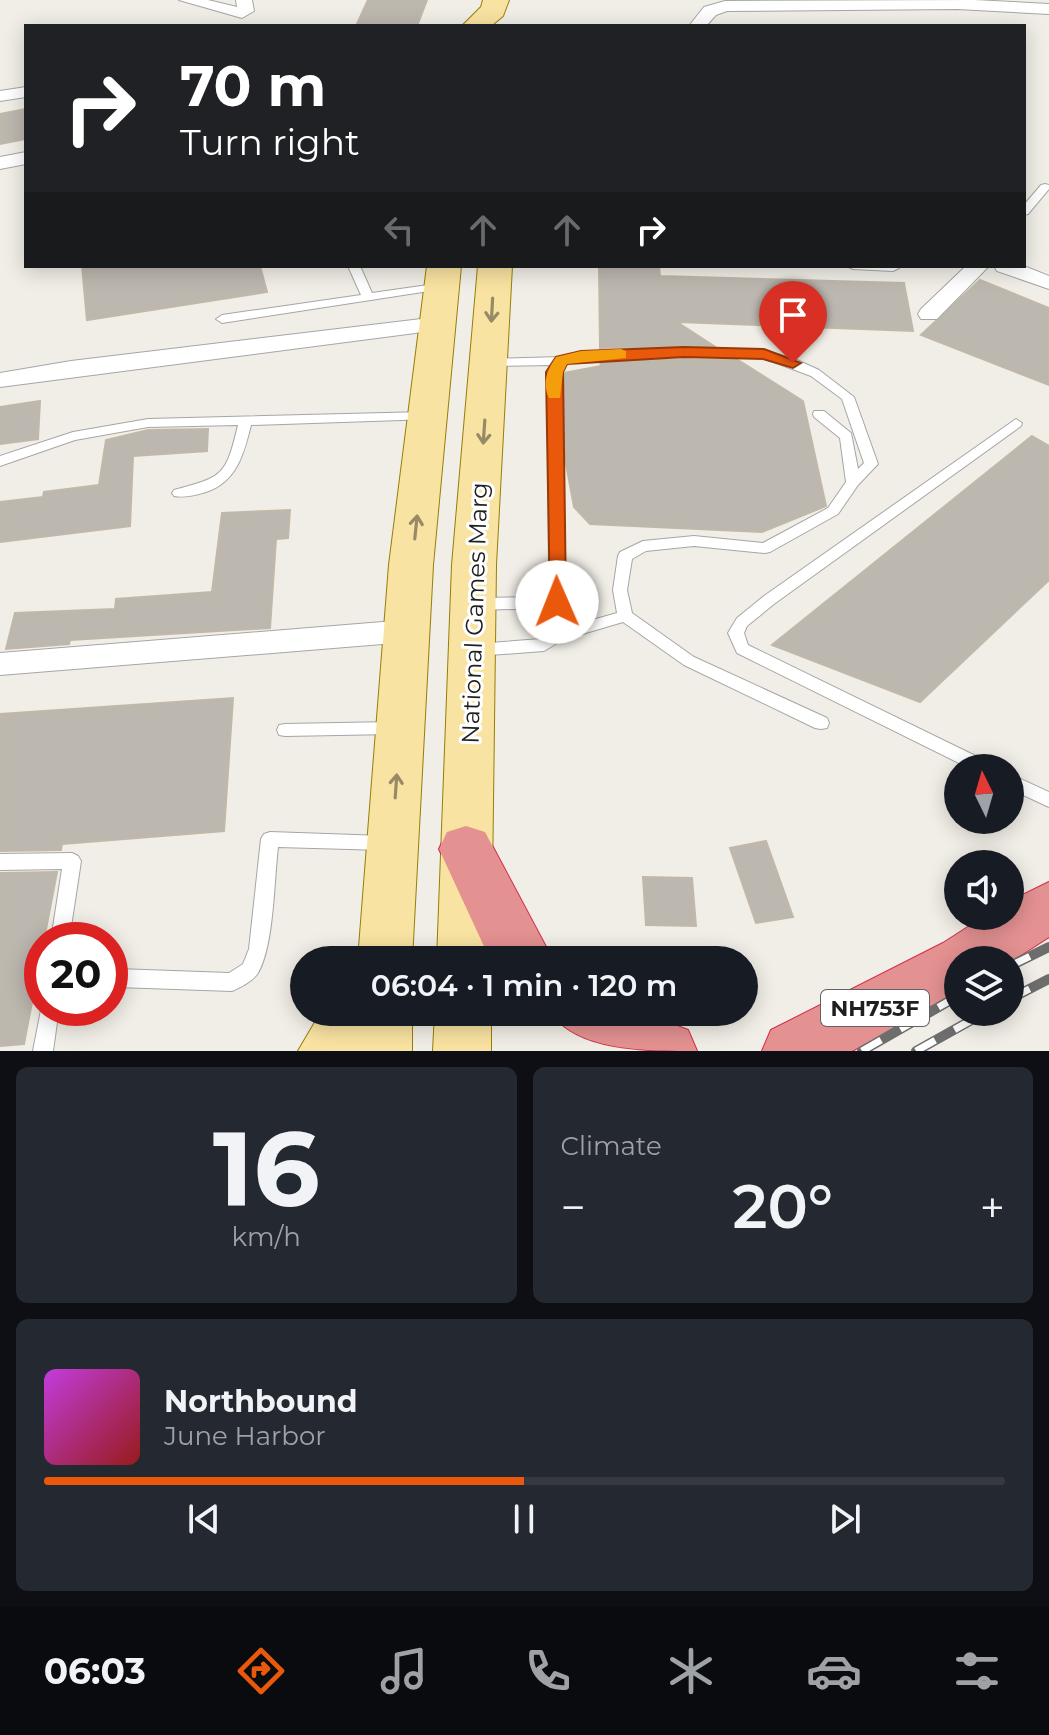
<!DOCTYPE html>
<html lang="en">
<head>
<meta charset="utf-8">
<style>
  :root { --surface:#171b24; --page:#242831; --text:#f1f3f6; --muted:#9ea1a6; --line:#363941; --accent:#ea580c }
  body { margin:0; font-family:Montserrat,sans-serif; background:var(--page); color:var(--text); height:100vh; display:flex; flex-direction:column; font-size:30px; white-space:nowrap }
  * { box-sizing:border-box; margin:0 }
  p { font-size:26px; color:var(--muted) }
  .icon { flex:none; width:44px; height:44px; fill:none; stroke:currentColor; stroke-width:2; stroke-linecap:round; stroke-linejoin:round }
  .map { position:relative; height:1051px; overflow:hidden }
  .details { display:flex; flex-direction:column; gap:16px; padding:16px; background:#0d0f14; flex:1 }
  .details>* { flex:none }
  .hud { position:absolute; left:24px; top:24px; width:1002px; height:244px; border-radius:0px; box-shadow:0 4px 20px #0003; background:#202124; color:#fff; overflow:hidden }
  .needle { width:52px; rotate:355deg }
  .buttons { position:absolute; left:944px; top:754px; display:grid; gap:16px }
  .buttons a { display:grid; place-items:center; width:80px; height:80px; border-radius:50%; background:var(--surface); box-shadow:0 4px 20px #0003; font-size:40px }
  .speed { position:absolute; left:24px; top:922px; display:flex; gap:16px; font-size:40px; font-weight:700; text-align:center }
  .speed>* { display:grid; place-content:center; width:104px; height:104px; border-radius:50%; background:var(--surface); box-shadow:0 4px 20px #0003; line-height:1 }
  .speed .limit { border:12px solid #d22; background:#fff; color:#111 }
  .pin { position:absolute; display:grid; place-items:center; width:68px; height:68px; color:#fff; margin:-82px -34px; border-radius:50% 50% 50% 0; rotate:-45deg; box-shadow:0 0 8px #0007 }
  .pin .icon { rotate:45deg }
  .me { position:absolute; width:88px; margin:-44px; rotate:359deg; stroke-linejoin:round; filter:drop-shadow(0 0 6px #0008) }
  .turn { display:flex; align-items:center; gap:28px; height:168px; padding:0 24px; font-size:36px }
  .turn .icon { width:104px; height:104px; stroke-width:2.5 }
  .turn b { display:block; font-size:56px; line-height:68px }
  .lanes { display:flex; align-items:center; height:76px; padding:0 24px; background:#0003; justify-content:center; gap:40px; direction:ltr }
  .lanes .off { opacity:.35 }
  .big { font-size:60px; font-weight:600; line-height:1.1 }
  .details .card { flex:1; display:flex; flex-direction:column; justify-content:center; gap:12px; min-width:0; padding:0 28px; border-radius:12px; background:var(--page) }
  .details .dial { align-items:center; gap:0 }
  .dial b { font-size:104px; line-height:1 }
  .song { display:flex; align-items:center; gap:24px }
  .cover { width:96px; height:96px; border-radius:12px; background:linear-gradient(135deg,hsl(290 70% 55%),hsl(0 70% 35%)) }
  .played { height:8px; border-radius:4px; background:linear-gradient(90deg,var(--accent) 50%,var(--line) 50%) }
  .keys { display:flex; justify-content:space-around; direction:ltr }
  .heat { display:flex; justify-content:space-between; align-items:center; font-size:44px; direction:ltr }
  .details .tiles { flex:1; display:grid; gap:16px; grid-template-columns:1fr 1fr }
  .card:last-child { grid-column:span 2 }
  .trip { position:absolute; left:290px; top:946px; width:468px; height:80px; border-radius:40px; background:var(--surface); box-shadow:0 4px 20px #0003; font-weight:600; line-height:80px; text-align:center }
  .tabs { display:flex; height:128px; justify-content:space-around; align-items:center; background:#090b0e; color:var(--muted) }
  .tabs .icon { width:56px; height:56px }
  .tabs .current { color:var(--accent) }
  .tabs b { font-size:36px; color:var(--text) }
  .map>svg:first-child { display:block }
  .building { fill:#bcb7af; stroke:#c1b8a9; stroke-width:2 }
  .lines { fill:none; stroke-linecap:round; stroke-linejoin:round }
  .lane-casing { stroke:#a6a6a6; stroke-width:2 }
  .street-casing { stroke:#a6a6a6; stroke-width:2 }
  .primary-casing { stroke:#957f05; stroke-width:2 }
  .highway-casing { stroke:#d52b47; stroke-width:2 }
  .lane { fill:#fff; fill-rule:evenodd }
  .street { fill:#fff; fill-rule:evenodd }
  .primary { fill:#f9e3a2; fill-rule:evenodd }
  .highway { fill:#e49191; fill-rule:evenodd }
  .rail-casing { stroke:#6d6d6d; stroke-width:10 }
  .rail { stroke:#fff; stroke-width:7; stroke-dasharray:22; stroke-linecap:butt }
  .oneway { stroke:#978b67 }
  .route { fill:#ea580c; stroke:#983908; stroke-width:2 }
  .slow { fill:#f59e0b }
  .labels { text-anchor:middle; stroke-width:6; stroke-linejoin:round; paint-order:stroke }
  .shield { fill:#fff; stroke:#626262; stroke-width:2 }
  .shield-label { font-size:22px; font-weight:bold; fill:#1f1f1f }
  .street-label { font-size:24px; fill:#1f1f1f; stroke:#fff }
</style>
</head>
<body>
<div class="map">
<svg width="1049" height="1051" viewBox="0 0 1049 1051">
  <rect width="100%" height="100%" fill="#f0eee6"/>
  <!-- building -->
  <path class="building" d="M368,0H427L417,26H356Z
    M26,109V139L0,144V114Z
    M82,266H260L267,292L87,320Z
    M599,266H659L660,276L904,283L913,331L677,322L714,346L600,348Z
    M980,280L1049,308V385L921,335Z
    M684,359L738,360L803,401L826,506L762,532L590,524L574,507L564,453L563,373L601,366L600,362Z
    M40,401L38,439L0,444V407Z
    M208,429L207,451L133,456L130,526L0,542V502L43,497L44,492L99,485L106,440L148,430Z
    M1032,436L1049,446V580L920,702L772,645Z
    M290,510L288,538L276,539L270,628L70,640L69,644L6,649L15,613L115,609L116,599L212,592L222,513Z
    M233,698L224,831L62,844L61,850L0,851V714Z
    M766,841L793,917L756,923L730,848Z
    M57,872L24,1044L0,1046V873Z
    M643,877L692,878L696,926L646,925Z"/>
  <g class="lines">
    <defs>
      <path id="lane" d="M1045,184L1049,185V189L1028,214L1024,215V205L1041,185Z
        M348,266H360L372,293L442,283L448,286L442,289L222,323L216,319L222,315L361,295Z
        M847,266H897L899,268L893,271L853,269Z
        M684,348L764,350L797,360L819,370L854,397L878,464L858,485L838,514L770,552L765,553L694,546L646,551L632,559L627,590L632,613L694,657L827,718L829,723L827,728L821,729L815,728L684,665L623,622L562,640L544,651L476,656L471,654L468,650L471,646L476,644L541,639L549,633V608L477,610L472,608L470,604L472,600L477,598L549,597L548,372L552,365L490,366L486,365L484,362L486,359L561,357L581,352ZM684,356L763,358L811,376L842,399L864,463L858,469L851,433L824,411H814L813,414L814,417L840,438L846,482L828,508L763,543L694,536L643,541L620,552L618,556L613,590L617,613L564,628L560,372L565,364L581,360Z
        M426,412L432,416L431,419L251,425C244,453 237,482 206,492C196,495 185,498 174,496L172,493L174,490C223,477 226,476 238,425L148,427L75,440L0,466V456L73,432L148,419Z
        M1016,419L1022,423L1021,426L774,604L747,626L744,633L748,645L990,763L992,768H969L737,653L728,633L737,618L764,596Z
        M392,722L398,723L400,728L398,733L392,734L285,736L279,735L277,730L279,725L285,724Z
        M1010,774L1049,792V807L1010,789Z
        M270,832L384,836L390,838L393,843L390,848L384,850L278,847C274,880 274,945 258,973C253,981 241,987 232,991L117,987L110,984V972L117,969L229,973L243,964L249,949L261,839L264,834Z
        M72,853L78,856L81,861L69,940H51L62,869L0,870V854Z
        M42,1005V1008H59L53,1051H33Z"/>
      <path id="street" d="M179,0H208L237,7L236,0H252L254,11L242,18Z
        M974,0L1049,4V14L957,9L727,11L716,15L706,26H689L704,7L725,1Z
        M26,87V97L0,101V91Z
        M26,152V164L0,169V157Z
        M966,266H989L937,319H921L918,314L921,309Z
        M994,266H1024L1049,276V289L997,271Z
        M438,317L446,319L449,324L446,329L0,387V373L71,361Z
        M407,620L417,623L421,631L417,639L407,642L0,675V653Z"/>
      <path id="primary" d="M483,0H509L503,16L491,26H462L481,7Z
        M427,266H461L433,565L412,960H358L389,565Z
        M478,266H512L496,565L491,960H437L452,565Z
        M321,1012H412V1051H298Z
        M435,1012H491V1051H433Z"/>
      <path id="highway" d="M466,826L485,832L553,960H491L488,955L439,849L447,832Z
        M1049,882V937L1010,962L958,960V994L852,1051H762L771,1030L943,943L985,916H1010V901Z
        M551,1012H641L688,1030L697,1051C646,1051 576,1051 551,1012Z"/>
    </defs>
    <!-- lane casing -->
    <use href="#lane" class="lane-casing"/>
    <!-- street casing -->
    <use href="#street" class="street-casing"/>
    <!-- primary casing -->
    <use href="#primary" class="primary-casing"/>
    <!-- highway casing -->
    <use href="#highway" class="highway-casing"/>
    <!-- lane -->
    <use href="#lane" class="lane"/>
    <!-- street -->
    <use href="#street" class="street"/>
    <!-- primary -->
    <use href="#primary" class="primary"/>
    <!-- highway -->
    <use href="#highway" class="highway"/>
    <defs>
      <path id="rail" d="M1010,966L1049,947
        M1010,999L1049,979
        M862,1051L958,996
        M916,1051L986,1012"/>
    </defs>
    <!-- rail casing -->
    <use href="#rail" class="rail-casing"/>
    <!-- rail -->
    <use href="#rail" class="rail"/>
  </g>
  <!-- one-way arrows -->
  <defs><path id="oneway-shaft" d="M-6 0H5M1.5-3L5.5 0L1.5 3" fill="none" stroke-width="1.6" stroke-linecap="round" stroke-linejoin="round" transform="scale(2)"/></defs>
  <g class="oneway">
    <use href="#oneway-shaft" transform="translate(492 310) rotate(93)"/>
    <use href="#oneway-shaft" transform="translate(484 432) rotate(94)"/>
    <use href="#oneway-shaft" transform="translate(416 527) rotate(-84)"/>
    <use href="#oneway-shaft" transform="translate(396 786) rotate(-86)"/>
  </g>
  <!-- route -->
  <path class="route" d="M684,347L764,349L801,363L793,368L763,359L684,357L567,364L563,372L566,602L557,609L550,607L546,372L556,357L581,351Z"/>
  <!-- slow -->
  <path class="slow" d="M621,349L626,351V358L567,364L563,372L560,398H549C542,383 547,370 556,357L581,351Z"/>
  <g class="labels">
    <!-- shield labels -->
    <rect class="shield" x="821" y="990" width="108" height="36" rx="6"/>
    <g class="shield-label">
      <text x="875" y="1016">NH753F</text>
    </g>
    <!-- street labels -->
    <g class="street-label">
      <text transform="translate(475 613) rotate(-88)" y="8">National Games Marg</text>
    </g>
  </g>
</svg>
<div class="buttons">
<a><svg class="needle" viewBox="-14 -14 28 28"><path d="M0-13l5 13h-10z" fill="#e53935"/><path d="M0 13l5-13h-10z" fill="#9ea1a6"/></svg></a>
<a><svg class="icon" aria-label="sound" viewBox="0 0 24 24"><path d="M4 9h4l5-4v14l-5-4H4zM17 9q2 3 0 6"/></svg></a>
<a><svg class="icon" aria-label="layers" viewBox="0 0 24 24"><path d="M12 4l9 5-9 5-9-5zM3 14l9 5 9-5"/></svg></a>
</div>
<div class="speed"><div class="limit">20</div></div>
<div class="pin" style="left:793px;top:363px;background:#d93025"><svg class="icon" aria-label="arrive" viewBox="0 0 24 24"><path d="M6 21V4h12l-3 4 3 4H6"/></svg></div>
<svg class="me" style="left:557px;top:602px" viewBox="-20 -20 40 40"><circle r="19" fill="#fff"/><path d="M0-13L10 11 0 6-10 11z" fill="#ea580c"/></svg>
<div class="trip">06:04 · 1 min · 120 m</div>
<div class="hud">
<div class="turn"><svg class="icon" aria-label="right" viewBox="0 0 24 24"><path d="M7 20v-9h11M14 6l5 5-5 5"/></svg><div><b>70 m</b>Turn right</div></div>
<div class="lanes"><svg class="icon off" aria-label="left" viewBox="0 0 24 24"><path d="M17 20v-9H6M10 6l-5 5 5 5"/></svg><svg class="icon off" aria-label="ahead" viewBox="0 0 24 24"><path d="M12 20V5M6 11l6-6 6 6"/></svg><svg class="icon off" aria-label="ahead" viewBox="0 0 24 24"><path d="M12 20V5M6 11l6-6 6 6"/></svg><svg class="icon" aria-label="right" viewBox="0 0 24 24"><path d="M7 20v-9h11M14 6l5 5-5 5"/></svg></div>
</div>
</div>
<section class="details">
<div class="tiles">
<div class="card dial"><b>16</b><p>km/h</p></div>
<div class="card"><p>Climate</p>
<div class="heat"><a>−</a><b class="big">20°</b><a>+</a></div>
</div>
<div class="card">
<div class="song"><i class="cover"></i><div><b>Northbound</b><p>June Harbor</p></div></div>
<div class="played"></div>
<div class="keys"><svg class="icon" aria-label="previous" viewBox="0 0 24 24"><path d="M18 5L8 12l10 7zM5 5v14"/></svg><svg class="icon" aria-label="pause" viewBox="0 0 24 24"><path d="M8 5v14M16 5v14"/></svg><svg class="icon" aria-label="next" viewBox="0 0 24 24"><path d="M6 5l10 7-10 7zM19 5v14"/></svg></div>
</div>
</div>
</section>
<nav class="tabs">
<b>06:03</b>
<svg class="icon current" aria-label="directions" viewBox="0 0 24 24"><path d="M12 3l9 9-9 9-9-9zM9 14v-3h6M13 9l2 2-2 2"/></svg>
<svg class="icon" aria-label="music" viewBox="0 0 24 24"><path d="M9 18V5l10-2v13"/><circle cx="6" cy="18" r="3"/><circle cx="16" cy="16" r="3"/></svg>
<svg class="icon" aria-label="phone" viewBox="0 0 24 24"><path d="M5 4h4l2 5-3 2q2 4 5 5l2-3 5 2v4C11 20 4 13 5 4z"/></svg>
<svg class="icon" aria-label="climate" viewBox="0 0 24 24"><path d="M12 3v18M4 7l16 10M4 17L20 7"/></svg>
<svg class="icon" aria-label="car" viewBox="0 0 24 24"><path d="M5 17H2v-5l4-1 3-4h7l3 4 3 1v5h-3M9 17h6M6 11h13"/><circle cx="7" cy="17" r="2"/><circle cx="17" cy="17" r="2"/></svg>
<svg class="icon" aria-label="filters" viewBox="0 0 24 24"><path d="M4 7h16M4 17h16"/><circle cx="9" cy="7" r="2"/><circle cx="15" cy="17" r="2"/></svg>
</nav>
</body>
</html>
